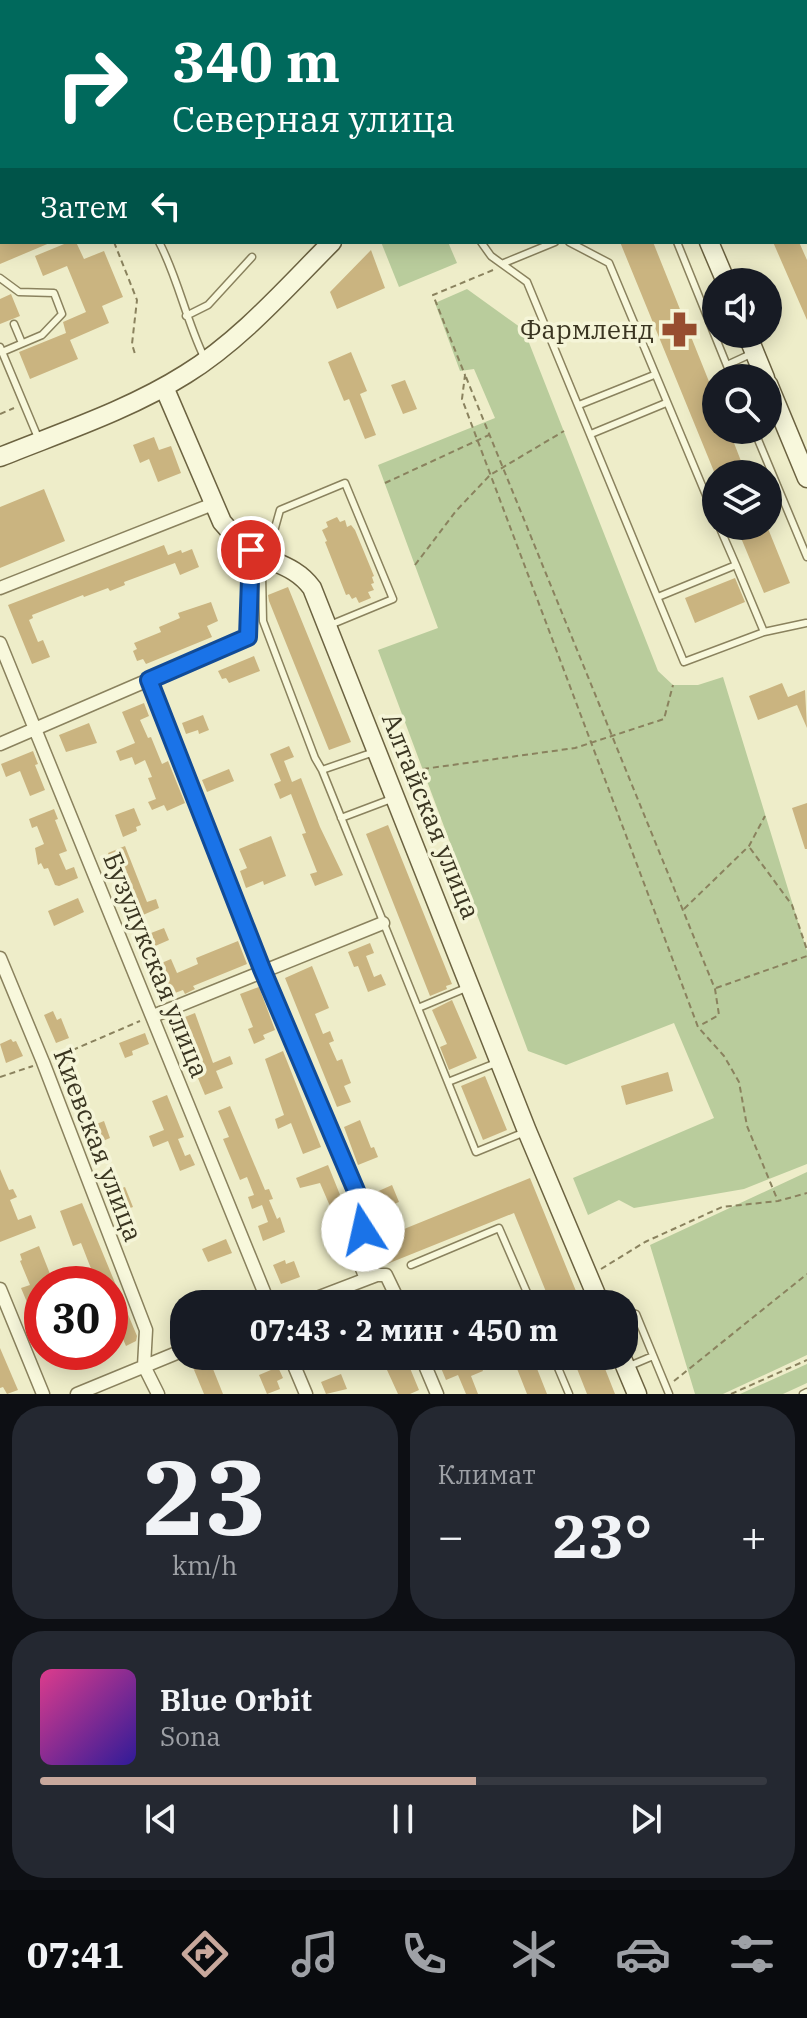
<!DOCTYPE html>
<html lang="ru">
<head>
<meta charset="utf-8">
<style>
  :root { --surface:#171b24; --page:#242831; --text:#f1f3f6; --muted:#9ea1a6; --line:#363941; --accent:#c8a89c }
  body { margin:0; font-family:"IBM Plex Serif",serif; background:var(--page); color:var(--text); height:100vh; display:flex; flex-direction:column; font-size:30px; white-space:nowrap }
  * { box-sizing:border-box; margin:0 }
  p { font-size:26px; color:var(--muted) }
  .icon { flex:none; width:44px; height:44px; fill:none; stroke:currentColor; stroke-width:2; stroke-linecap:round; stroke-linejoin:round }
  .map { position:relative; height:1394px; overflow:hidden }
  .panel { display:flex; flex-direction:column; gap:12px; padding:12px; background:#0d0f14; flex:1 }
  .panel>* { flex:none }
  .banner { position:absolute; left:0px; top:0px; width:808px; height:244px; box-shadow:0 4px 20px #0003; background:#00695c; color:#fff; overflow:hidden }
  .controls { position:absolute; left:702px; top:268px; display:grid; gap:16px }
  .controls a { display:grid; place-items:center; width:80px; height:80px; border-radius:50%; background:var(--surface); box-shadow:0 4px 20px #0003; font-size:40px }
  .speed { position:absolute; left:24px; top:1266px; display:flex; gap:16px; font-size:40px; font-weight:700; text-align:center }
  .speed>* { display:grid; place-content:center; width:104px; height:104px; border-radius:50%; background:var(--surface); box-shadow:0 4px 20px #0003; line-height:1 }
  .speed .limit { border:12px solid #d22; background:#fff; color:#111 }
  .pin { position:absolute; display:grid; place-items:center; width:68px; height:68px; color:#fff; margin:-34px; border:4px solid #fff; border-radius:50%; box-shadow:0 2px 8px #0007 }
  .me { position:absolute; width:88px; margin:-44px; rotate:350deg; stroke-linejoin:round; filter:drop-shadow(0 0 6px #0008) }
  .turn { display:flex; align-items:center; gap:28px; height:168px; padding:0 40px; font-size:36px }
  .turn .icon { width:104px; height:104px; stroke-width:2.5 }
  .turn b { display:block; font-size:56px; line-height:68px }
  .then { display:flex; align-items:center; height:76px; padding:0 40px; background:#0003; gap:16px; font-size:30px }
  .big { font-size:60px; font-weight:700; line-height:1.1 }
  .panel .card { flex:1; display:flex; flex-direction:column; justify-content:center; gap:12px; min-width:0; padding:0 28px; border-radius:32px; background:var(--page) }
  .panel .dial { align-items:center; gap:0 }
  .dial b { font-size:104px; line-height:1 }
  .song { display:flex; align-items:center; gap:24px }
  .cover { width:96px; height:96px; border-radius:12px; background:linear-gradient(135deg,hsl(330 70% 55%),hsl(250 70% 35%)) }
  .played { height:8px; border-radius:4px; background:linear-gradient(90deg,var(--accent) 60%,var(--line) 60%) }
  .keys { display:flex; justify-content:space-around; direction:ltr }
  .heat { display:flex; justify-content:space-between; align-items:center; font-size:44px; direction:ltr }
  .panel .tiles { flex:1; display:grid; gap:12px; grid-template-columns:1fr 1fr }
  .card:last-child { grid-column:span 2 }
  .trip { position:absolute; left:170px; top:1290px; width:468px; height:80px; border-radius:32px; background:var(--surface); box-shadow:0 4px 20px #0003; font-weight:700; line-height:80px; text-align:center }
  .tab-bar { display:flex; height:128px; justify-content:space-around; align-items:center; background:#090b0e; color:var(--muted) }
  .tab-bar .icon { width:56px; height:56px }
  .tab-bar .current { color:var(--accent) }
  .tab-bar b { font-size:36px; color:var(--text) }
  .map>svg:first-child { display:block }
  .green { fill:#b9cc9c }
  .building { fill:#cab480 }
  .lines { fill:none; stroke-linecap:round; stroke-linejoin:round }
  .lane-casing { stroke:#8a825e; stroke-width:9 }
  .street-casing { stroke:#8a825e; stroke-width:15 }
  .secondary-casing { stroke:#6c6341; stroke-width:21 }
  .path { stroke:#8a825e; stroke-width:2; stroke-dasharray:6 4; stroke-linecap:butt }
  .lane { stroke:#f8f8dc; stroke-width:6 }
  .street { stroke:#f8f8dc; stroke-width:12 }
  .secondary { stroke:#f8f8dc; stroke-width:18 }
  .route-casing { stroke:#114b97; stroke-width:20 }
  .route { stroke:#1a73e8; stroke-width:14 }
  .labels { text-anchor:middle; stroke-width:7; stroke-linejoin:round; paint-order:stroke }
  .poi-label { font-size:26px; fill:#3a3521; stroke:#f5f5d8; text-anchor:end }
  .street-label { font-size:26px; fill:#3a3521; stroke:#f5f5d8 }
</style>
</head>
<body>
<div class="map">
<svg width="807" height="1394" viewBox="0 0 807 1394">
  <rect width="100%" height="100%" fill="#eeedc9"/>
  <!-- green -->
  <path class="green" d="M0,0H362L367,2H2V177Z
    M381,242H448L457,263L399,287Z
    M467,289L524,330L658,671L673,685H698L723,677L807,951V1164L744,1189L634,1208L619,1200L588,1215L573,1178L714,1118L674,1023L566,1065L528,1051L378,650L438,628L378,465L495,418L474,369L460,371L435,303Z
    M807,1172V1355L723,1394H695L650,1245Z
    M807,1364V1383L783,1394H740Z"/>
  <!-- building -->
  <path class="building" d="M0,242H52L0,264Z
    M69,242H76L84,259L104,251L123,297L102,306L109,323L70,340L78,359L30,379L19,352L66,333L63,322L86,312L67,266L43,276L35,256Z
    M620,242H653L716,399V430H729L746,474H715Z
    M773,242H799L807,260V320Z
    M371,250L385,288L337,309L330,292Z
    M11,294L20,316L0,324V299Z
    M351,352L367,391L360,394L376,435L365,439L349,399L344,401L328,362Z
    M405,380L417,409L403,414L391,385Z
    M154,437L159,450L171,446L181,473L158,482L149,459L140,463L133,445Z
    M44,489L65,541L0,568V507Z
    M337,517L340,522L345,520L347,527L351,525L355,530L374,576L372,577L374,583L371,584L374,590L368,592L371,598L359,603L356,597L352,599L349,594L346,595L325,542L327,541L322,530L328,527L326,522Z
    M736,526H767L790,583L764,593Z
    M164,545L168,555L181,550L182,553L192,549L199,567L180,575L175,563L124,582L125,585L110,591L108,588L84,597L83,595L32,615L33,618L29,620L38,642L43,640L50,657L32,664L8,605Z
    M735,578L745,602L695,623L685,598Z
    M288,587L351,742L329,750L269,601L268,595Z
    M211,602L218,621L207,626L212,637L146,664L143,659L137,661L133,651L137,649L134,643L161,632L159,627L180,618L178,613Z
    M254,656L260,671L229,683L226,678L222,679L218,671Z
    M782,683L788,697L805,690L807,728L797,705L758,720L749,696Z
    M144,703L149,716L140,720L148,738L151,737L162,764L168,761L185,803L167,811L164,805L152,810L148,802L156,799L148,778L152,777L145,760L135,765L132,757L120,761L116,751L135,743L122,712Z
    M203,715L209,730L199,734L198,730L186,734L182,723Z
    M89,723L97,743L66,752L59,735Z
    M289,746L294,757L284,761L292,782L301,778L320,827L343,875L315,886L310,874L317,872L302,834L306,833L291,794L280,799L274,784L281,781L270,754Z
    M33,751L38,764L35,765L45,790L30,796L20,771L6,777L1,764Z
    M229,769L234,781L207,792L202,780Z
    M807,803V849H805L792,808Z
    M134,808L141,825L136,827L137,831L123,837L115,815Z
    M54,809L58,819L55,820L67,851L59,854L66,870L74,867L78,878L59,886L55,885L48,868L44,869L41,863L38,865L35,848L44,844L37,826L32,828L29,819Z
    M388,825L452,984L446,986L447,989L430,996L366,834Z
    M271,836L286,876L264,885L263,881L246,888L240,871L247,868L239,849Z
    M125,846L147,902L156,899L159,908L143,915L151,933L164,928L169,940L146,950L108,853Z
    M78,898L84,912L54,926L48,911Z
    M238,941L247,964L193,986L195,989L185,994L183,990L164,997L152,967L171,959L177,973L198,964L196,958Z
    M370,943L374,953L366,956L374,977L381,974L386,985L368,992L358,966L354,967L348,952Z
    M312,966L329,1008L315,1014L323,1034L330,1031L334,1041L329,1043L337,1061L342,1059L351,1083L344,1086L351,1102L337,1107L285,978Z
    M259,987L275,1030L263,1035L265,1039L254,1044L248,1029L253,1027L240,994Z
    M452,1000L477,1058L449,1070L440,1047L447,1044L432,1010Z
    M53,1011L57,1020L61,1018L69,1038L56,1043L44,1015Z
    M195,1013L213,1063L230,1056L233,1064L216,1071L223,1088L205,1095L187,1052L197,1048L189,1028L179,1032L175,1021Z
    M145,1033L149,1044L132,1051L133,1055L125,1058L119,1043Z
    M11,1039L13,1042L16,1041L23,1056L6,1063L0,1044Z
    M283,1051L321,1147L303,1154L291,1123L278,1129L275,1119L284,1115L265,1059Z
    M668,1072L673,1091L626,1105L621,1086Z
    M485,1076L507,1130L483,1140L461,1086Z
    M167,1095L184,1137L178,1139L185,1156L190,1154L195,1165L180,1171L168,1141L153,1147L149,1136L164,1130L152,1101Z
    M230,1106L265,1190L269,1189L273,1199L269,1200L277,1219L280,1217L285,1232L263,1241L258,1226L268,1222L262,1205L252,1209L248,1197L254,1195L247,1177L240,1180L223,1139L229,1137L218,1111Z
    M360,1120L371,1148L374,1147L378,1157L358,1165L344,1127Z
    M104,1121L110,1138L91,1146L84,1129Z
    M328,1165L351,1222L339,1227L320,1183L300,1188L296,1178Z
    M0,1169L9,1190L13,1189L17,1197L10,1200L18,1220L31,1215L36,1228L0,1242Z
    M530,1178L578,1296L559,1304H551L514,1213L382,1266L372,1242Z
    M392,1185L399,1202L379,1210L372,1194Z
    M125,1187L133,1207L116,1213L106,1194Z
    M82,1203L137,1336L136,1341L126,1346L116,1323L110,1326V1284H97L81,1243L73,1246L60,1211Z
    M226,1239L232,1253L208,1262L202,1249Z
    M39,1246L54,1284H42V1338L21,1288L30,1285L20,1261L22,1260L20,1254Z
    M285,1260L286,1264L294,1261L300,1277L281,1284L273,1265Z
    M0,1348L18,1390L7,1394L3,1387L0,1388Z
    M389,1356H405L419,1390L410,1394H398L382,1359Z
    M471,1356H477L483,1371L471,1376L478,1394H466L458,1375L446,1380L441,1368Z
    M512,1356H532L547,1394H527Z
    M572,1356H600L615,1394H587Z
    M212,1357L216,1368L213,1369L223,1394H204L192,1365Z
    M278,1367L283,1378L277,1381L280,1389L267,1394L259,1375Z
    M341,1374L347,1389L326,1394L321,1382Z"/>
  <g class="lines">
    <defs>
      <path id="lane" d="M806,158L807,157
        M806,234L807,236
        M159,242C178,278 186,320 204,357
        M481,242L491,256L527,282L684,662L764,632L806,623
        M569,242L609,263L716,519
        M677,242L732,378
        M504,263L555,242
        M0,278L19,292L54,293L62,314L42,335L2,352
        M186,316L208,305L252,257
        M14,324L22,343
        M0,347L39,440
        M727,365L753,353
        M579,405L654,375
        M754,430L807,557
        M591,434L666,403
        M719,526L736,565
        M658,597L736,565L764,632
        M330,625L393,599L345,483L280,510L262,574L263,621L315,758L322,770L374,752
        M322,770L476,1152L525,1132
        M341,818L394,798
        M418,1008L466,988
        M448,1082L496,1063
        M411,1265L499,1228L532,1304
        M577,1304L596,1296
        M624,1312L636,1314L669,1394
        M553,1356L569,1394
        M627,1367L653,1356
        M803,1394L807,1392"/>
      <path id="street" d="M0,198H2
        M0,588L213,504
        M0,643L269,1304
        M149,680L262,969L365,1212C364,1223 358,1234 356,1245C355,1255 362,1267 365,1277
        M0,744L248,637L251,550
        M0,958L43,1062L146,1330L144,1366L158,1394
        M153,1016L383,923
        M0,1289L43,1394
        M301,1304L377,1275H386L400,1304
        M290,1356L306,1394
        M421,1356L437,1394
        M77,1394L184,1350"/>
      <path id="secondary" d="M403,0L408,2
        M637,0L638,2
        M497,2L502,0
        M693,2L695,0
        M709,242L726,282
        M747,334L765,378
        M768,384L807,478
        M164,387L222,522C232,534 241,544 254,552C276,564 297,567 312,588L527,1131L600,1304
        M0,457C62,432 129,410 186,374C241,340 286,288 332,242
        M621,1356L637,1394"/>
    </defs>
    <!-- lane casing -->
    <use href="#lane" class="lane-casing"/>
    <!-- street casing -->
    <use href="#street" class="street-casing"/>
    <!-- secondary casing -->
    <use href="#secondary" class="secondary-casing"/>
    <!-- path -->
    <path class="path" d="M114,242L137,300L132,344L135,354
      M493,270L433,295L465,375L462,399L698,1027L724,1056L739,1082L747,1126L778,1201
      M466,377L715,989L719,1015L699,1026
      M0,414L14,408
      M385,483L489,435
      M415,565L456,511L490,475L564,431
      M423,769L575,748L664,719L673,685
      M750,848L792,905L807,950
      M684,909L749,846L765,816
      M716,988L807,956
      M54,1058L140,1021
      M0,1077L33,1066
      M601,1269L645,1242L722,1207L778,1201L807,1193
      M674,1381L807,1274
      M731,1394L807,1360"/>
    <!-- lane -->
    <use href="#lane" class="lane"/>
    <!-- street -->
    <use href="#street" class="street"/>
    <!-- secondary -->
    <use href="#secondary" class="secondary"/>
  </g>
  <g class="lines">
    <defs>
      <path id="route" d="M251,550L248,637L149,680L262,969L365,1212L363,1230"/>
    </defs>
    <!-- route casing -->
    <use href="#route" class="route-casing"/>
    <!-- route -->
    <use href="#route" class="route"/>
  </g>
  <!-- icons -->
  <defs>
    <symbol id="pharmacy-bare" viewBox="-9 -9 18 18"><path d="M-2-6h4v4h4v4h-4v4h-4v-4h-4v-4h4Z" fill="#974d2f" stroke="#f5f5d8" stroke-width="2.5" paint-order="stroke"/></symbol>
  </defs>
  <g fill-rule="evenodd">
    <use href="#pharmacy-bare" x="654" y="304" width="51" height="51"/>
  </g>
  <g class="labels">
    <!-- poi labels -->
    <g class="poi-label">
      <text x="654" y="339">Фармленд</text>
    </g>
    <!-- street labels -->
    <g class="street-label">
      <text transform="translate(431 816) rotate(68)" y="9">Алтайская улица</text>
      <text transform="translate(156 965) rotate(68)" y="9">Бузулукская улица</text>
      <text transform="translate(98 1145) rotate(69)" y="9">Киевская улица</text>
    </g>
  </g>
</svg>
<div class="controls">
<a><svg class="icon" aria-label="sound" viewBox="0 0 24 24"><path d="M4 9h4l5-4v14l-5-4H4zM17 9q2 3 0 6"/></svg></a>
<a><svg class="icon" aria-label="search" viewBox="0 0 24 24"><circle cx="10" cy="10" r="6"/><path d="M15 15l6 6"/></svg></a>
<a><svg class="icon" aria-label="layers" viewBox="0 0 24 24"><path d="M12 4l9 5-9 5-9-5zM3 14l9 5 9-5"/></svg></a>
</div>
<div class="speed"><div class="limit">30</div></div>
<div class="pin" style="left:251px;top:550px;background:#d93025"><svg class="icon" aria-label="arrive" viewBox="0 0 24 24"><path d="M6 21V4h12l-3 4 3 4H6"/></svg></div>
<svg class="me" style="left:363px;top:1230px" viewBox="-20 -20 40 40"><circle r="19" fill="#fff"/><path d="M0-13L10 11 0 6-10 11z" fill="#1a73e8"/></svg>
<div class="trip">07:43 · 2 мин · 450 m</div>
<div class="banner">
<div class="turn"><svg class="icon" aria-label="right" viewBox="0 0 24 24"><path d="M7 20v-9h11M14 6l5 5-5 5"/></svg><div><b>340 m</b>Северная улица</div></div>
<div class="then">Затем<svg class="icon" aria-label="left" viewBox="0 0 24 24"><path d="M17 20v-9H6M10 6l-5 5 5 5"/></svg></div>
</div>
</div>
<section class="panel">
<div class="tiles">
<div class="card dial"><b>23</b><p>km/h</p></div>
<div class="card"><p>Климат</p>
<div class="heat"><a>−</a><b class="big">23°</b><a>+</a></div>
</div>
<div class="card">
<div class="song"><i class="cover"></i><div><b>Blue Orbit</b><p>Sona</p></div></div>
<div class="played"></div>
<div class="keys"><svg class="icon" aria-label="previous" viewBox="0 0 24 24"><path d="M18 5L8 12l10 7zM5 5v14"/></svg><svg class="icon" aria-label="pause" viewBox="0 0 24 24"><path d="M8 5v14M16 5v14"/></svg><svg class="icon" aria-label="next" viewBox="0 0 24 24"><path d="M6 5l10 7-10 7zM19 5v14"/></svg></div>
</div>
</div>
</section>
<nav class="tab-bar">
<b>07:41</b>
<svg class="icon current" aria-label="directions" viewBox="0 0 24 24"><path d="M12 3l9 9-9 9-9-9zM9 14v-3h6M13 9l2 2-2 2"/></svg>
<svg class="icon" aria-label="music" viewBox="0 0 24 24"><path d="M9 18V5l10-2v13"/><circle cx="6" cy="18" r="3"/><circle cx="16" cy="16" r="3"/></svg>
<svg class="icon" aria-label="phone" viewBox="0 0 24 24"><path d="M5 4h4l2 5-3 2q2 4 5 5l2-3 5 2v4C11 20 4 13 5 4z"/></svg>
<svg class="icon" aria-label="climate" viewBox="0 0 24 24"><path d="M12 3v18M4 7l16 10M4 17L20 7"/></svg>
<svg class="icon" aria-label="car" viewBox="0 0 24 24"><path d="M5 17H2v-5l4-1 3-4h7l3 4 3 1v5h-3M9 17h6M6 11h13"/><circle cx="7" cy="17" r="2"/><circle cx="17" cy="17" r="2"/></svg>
<svg class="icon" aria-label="filters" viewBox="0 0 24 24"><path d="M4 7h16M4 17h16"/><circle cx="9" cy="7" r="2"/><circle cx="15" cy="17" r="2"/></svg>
</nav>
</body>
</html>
